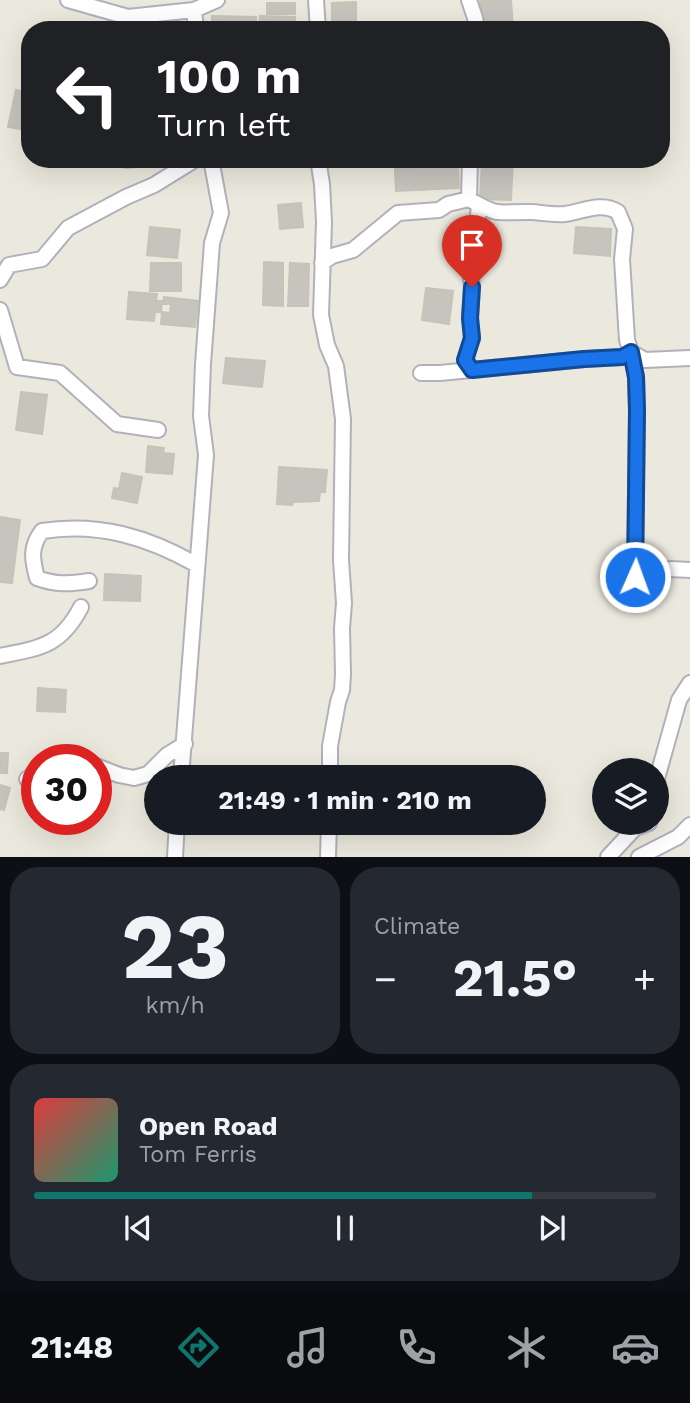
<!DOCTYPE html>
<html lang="en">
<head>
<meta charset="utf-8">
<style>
  :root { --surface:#171b24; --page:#242831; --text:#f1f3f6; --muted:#9ea1a6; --line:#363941; --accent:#0f766e }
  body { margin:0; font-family:"Work Sans",sans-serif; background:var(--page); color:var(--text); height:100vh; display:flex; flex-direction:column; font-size:26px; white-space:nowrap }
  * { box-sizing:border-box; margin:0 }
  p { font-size:23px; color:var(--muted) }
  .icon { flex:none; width:38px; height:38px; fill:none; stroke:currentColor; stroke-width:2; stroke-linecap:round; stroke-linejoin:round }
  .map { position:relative; height:857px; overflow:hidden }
  .details { display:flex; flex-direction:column; gap:10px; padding:10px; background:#0d0f14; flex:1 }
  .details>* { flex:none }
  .top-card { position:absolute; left:21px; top:21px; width:649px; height:147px; border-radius:28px; box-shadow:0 7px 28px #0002; background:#202124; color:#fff; overflow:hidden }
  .buttons { position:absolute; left:592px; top:758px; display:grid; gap:14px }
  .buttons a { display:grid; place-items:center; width:77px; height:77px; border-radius:50%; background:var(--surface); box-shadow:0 7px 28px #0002; font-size:35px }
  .speed { position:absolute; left:21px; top:744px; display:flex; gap:14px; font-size:35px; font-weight:700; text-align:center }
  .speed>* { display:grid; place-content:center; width:91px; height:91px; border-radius:50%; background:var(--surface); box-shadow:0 7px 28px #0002; line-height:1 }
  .speed .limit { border:10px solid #d22; background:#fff; color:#111 }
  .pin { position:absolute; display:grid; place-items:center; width:60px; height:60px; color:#fff; margin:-72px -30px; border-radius:50% 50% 50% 0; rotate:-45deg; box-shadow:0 0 7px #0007 }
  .pin .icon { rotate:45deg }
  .me { position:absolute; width:77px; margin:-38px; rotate:2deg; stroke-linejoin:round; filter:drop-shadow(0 0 5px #0008) }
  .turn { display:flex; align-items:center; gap:24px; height:147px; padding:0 21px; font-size:32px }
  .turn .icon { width:91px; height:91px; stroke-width:2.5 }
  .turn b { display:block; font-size:49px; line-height:60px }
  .big { font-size:52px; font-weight:700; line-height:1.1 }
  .details .tile { flex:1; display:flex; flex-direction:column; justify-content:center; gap:10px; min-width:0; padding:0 24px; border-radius:28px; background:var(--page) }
  .details .dial { align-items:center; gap:0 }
  .dial b { font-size:91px; line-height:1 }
  .song { display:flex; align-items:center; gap:21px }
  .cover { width:84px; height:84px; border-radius:10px; background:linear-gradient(135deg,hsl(0 70% 55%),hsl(160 70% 35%)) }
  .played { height:7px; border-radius:4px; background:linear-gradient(90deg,var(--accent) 80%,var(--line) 80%) }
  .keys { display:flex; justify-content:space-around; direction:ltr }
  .heat { display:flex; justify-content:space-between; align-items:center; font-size:38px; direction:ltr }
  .details .tiles { flex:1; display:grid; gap:10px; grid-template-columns:1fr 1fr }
  .tile:last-child { grid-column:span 2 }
  .trip { position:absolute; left:144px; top:765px; width:402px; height:70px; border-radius:35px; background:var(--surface); box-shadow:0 7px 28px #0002; font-weight:700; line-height:70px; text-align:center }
  .tabs { display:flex; height:112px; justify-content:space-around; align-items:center; background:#090b0e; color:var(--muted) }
  .tabs .icon { width:49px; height:49px }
  .tabs .current { color:var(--accent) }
  .tabs b { font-size:32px; color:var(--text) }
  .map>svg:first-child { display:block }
  .building { fill:#c6c4bd; stroke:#c6c4b7; stroke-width:2 }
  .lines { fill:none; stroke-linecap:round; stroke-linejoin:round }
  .street-casing { stroke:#b1b1bc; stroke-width:18 }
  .street { stroke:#fff; stroke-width:14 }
  .route-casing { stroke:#114b97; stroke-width:18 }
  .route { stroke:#1a73e8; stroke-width:12 }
</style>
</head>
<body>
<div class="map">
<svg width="690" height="857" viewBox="0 0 690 857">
  <rect width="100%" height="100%" fill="#ebe8dd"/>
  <!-- building -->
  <path class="building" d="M480,0H511L513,29L482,30Z
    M356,2V30H332V3Z
    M267,3H295V14H267Z
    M212,16L256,17V30H212Z
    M260,16L295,17L294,30H259Z
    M16,90L30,93V131L8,127Z
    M125,159H137V167L125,168Z
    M335,159H389V161L335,164Z
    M482,159H513L511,200L480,199Z
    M458,166L459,188L396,191L395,169Z
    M301,203L303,227L280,229L278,205Z
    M150,227L180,230L177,258L147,255Z
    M576,227L611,229L610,256L574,253Z
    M264,262L283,263V306L263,305Z
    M151,263H181V291H150Z
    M290,263L309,264L308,306H288Z
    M426,288L453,291L449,324L422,320Z
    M129,292L157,294L156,301H162L161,312H155L154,321L127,319Z
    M164,297L198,301L195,327L161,324L162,312L170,313L171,304H163Z
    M226,358L265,361L262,387L223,383Z
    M21,392L47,395L42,434L16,430Z
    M148,446L164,448L163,453L174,454L172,474L146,472Z
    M279,467L327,470L325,492H320L319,501L293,502L292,505L277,504Z
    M122,473L142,477L137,503L112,498L114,488L119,489Z
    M0,517L20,520L12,583L0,582Z
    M105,574L141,576L140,601L104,600Z
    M38,688L66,690L65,712L37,711Z
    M0,753H8L7,773H0Z
    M0,785L10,788L4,810L0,809Z"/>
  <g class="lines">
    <defs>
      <path id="street" d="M68,0L128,17L194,10L217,0
        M316,0L318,30
        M469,0L475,18L477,30
        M194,10L196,30
        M318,159L322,184L324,222L321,315L327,345L336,366L343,419L341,560L344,603L342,628L343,674L342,690L338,702L330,746V777
        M469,199L470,159
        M322,263L332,256L353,250L398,213L439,210L448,204L469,199C500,218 499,211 532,212C543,213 553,215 565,214C582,212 601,201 618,212L625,229L622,259L627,340L631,352L645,360L690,358
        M0,280L9,265L42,259L68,228L126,197L154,185L196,159
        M0,310L17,367L60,373L117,424L158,430
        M472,370L465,360L472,338L470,318L472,287L468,253L476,236L479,205
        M421,373H440L585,359L622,357L631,352L636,377L637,410L635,577L671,569L690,570
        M89,581C70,584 56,585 37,578C32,559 30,547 42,531C98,522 148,537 197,565
        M0,656C40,648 61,646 81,607
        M96,766L119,775L134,778L148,774L167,755L185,744
        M181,777L206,455L201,416L203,364L212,243L221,213L211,159
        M27,779L37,772
        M656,782L679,700L690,683
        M175,857L177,822
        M328,857L329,822
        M608,857L635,828L649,823
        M639,857L678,837L690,825"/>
    </defs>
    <!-- street casing -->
    <use href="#street" class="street-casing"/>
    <!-- street -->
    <use href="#street" class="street"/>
  </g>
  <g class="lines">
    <defs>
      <path id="route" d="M472,287L470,318L472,338L465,360L472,370L584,359L622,357L631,352L636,377L637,410L635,577"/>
    </defs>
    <!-- route casing -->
    <use href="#route" class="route-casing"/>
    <!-- route -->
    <use href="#route" class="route"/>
  </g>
</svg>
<div class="buttons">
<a><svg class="icon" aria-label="layers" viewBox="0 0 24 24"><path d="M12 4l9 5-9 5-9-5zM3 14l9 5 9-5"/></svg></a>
</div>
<div class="speed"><div class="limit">30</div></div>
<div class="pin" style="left:472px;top:287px;background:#d93025"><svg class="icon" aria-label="arrive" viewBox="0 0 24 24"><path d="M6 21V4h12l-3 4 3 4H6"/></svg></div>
<svg class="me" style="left:635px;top:577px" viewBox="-20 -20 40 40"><circle r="17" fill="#1a73e8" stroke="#fff" stroke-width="3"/><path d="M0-11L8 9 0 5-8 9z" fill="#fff"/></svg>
<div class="trip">21:49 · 1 min · 210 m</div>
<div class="top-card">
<div class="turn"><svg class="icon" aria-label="left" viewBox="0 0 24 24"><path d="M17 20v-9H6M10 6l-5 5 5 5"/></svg><div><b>100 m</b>Turn left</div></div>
</div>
</div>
<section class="details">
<div class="tiles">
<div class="tile dial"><b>23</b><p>km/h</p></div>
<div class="tile"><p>Climate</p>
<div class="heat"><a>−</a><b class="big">21.5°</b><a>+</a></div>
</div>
<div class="tile">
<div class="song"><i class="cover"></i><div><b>Open Road</b><p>Tom Ferris</p></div></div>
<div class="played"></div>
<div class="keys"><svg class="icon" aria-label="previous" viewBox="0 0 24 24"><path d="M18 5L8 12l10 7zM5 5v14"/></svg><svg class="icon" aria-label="pause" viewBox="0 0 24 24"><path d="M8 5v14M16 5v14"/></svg><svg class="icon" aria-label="next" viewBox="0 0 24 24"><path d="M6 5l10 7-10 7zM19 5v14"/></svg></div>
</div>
</div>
</section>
<nav class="tabs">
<b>21:48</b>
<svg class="icon current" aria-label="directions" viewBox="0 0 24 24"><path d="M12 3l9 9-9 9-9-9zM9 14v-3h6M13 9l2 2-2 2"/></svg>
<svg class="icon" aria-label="music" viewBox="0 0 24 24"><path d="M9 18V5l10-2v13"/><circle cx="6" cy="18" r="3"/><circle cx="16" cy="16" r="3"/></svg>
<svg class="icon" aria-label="phone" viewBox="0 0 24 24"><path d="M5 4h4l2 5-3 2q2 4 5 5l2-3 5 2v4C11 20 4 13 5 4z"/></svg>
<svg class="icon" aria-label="climate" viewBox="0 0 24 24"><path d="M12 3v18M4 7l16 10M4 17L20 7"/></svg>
<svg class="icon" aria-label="car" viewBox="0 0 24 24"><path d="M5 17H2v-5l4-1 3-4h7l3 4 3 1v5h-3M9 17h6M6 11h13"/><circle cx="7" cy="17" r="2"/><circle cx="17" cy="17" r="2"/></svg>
</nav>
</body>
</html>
